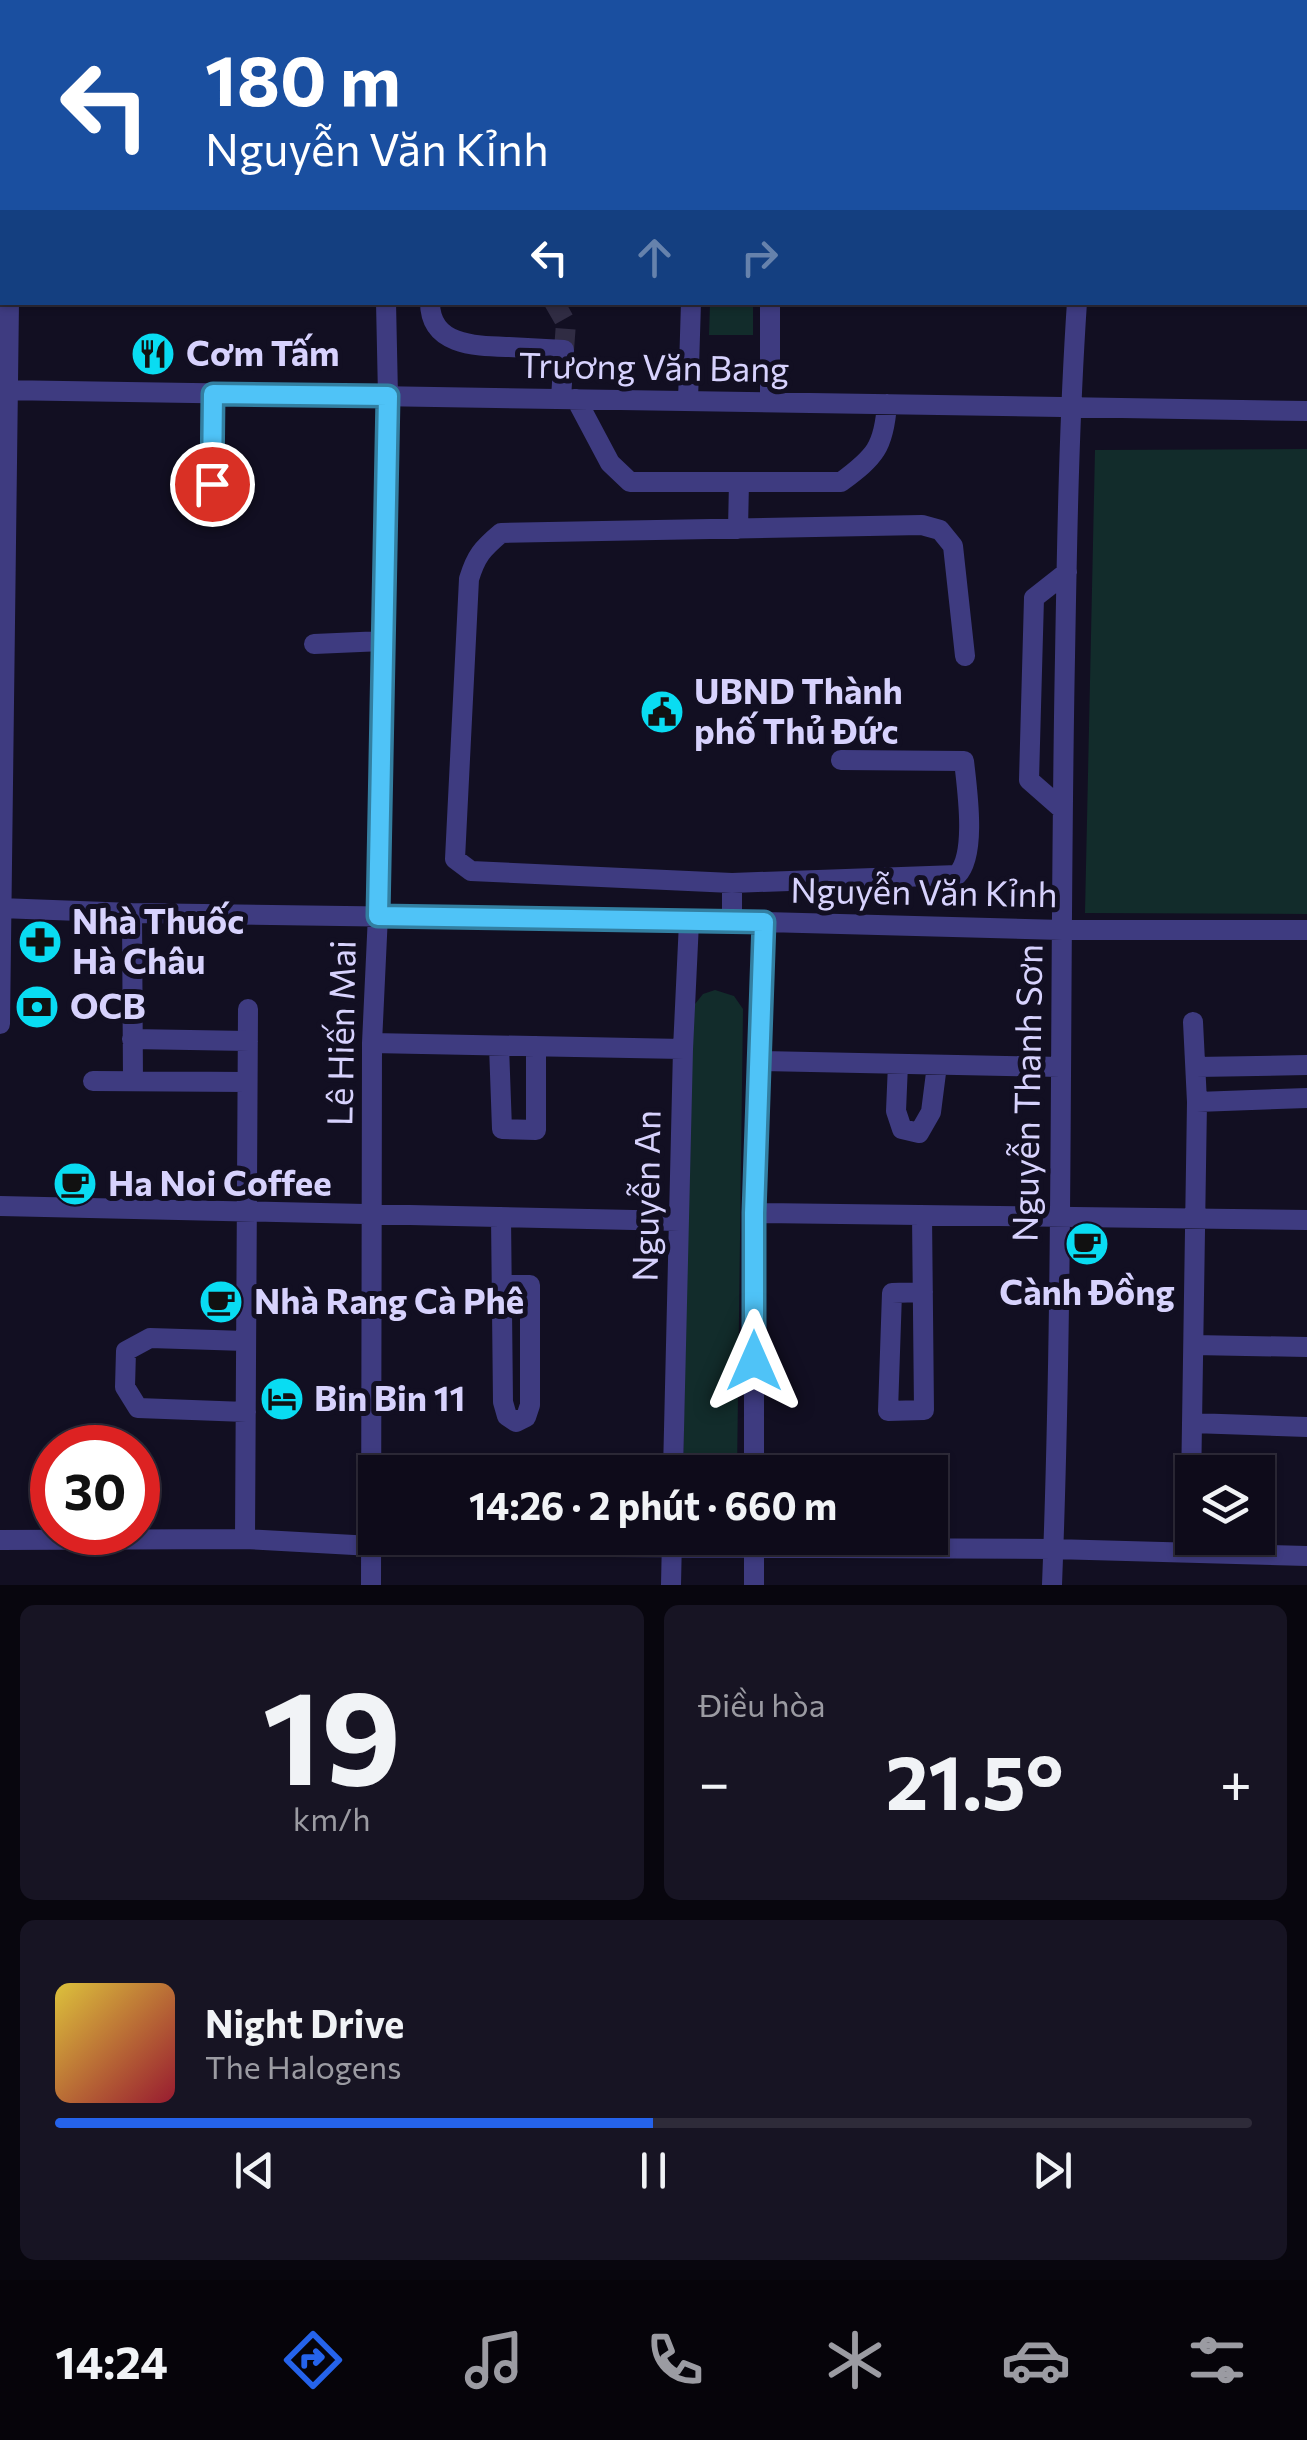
<!DOCTYPE html>
<html lang="vi">
<head>
<meta charset="utf-8">
<style>
  :root { --surface:#0e0b1a; --page:#171423; --text:#f1f3f6; --muted:#9b9ba2; --line:#2e2b39; --accent:#2563eb }
  body { margin:0; font-family:Commissioner,sans-serif; background:var(--page); color:var(--text); height:100vh; display:flex; flex-direction:column; font-size:38px; white-space:nowrap }
  * { box-sizing:border-box; margin:0 }
  p { font-size:32px; color:var(--muted) }
  .icon { flex:none; width:55px; height:55px; fill:none; stroke:currentColor; stroke-width:2; stroke-linecap:round; stroke-linejoin:round }
  .map { position:relative; height:1585px; overflow:hidden }
  .sheet { display:flex; flex-direction:column; gap:20px; padding:20px; background:#08060e; flex:1 }
  .sheet>* { flex:none }
  .banner { position:absolute; left:0px; top:0px; width:1308px; height:305px; box-shadow:0 2px 8px #0004,0 0 0 2px var(--line); background:#1a4fa0; color:#fff; overflow:hidden }
  .controls { position:absolute; left:1175px; top:1455px; display:grid; gap:20px }
  .controls a { display:grid; place-items:center; width:100px; height:100px; border-radius:0px; background:var(--surface); box-shadow:0 2px 8px #0004,0 0 0 2px var(--line); font-size:50px }
  .speed { position:absolute; left:30px; top:1425px; display:flex; gap:20px; font-size:50px; font-weight:700; text-align:center }
  .speed>* { display:grid; place-content:center; width:130px; height:130px; border-radius:50%; background:var(--surface); box-shadow:0 2px 8px #0004,0 0 0 2px var(--line); line-height:1 }
  .speed .limit { border:15px solid #d22; background:#fff; color:#111 }
  .pin { position:absolute; display:grid; place-items:center; width:85px; height:85px; color:#fff; margin:-42px; border:5px solid #fff; border-radius:50%; box-shadow:0 2px 10px #0007 }
  .me { position:absolute; width:110px; margin:-55px; rotate:0deg; stroke-linejoin:round; filter:drop-shadow(0 0 8px #0008) }
  .turn { display:flex; align-items:center; gap:35px; height:210px; padding:0 40px; font-size:45px }
  .turn .icon { width:130px; height:130px; stroke-width:2.5 }
  .turn b { display:block; font-size:70px; line-height:85px }
  .lanes { display:flex; align-items:center; height:95px; padding:0 40px; background:#0003; justify-content:center; gap:50px; direction:ltr }
  .lanes .off { opacity:.35 }
  .big { font-size:75px; font-weight:700; line-height:1.1 }
  .sheet .tile { flex:1; display:flex; flex-direction:column; justify-content:center; gap:15px; min-width:0; padding:0 35px; border-radius:15px; background:var(--page) }
  .sheet .dial { align-items:center; gap:0 }
  .dial b { font-size:130px; line-height:1 }
  .song { display:flex; align-items:center; gap:30px }
  .cover { width:120px; height:120px; border-radius:15px; background:linear-gradient(135deg,hsl(50 70% 55%),hsl(350 70% 35%)) }
  .played { height:10px; border-radius:5px; background:linear-gradient(90deg,var(--accent) 50%,var(--line) 50%) }
  .keys { display:flex; justify-content:space-around; direction:ltr }
  .heat { display:flex; justify-content:space-between; align-items:center; font-size:55px; direction:ltr }
  .sheet .tiles { flex:1; display:grid; gap:20px; grid-template-columns:1fr 1fr }
  .tile:last-child { grid-column:span 2 }
  .trip { position:absolute; left:358px; top:1455px; width:590px; height:100px; border-radius:0px; background:var(--surface); box-shadow:0 2px 8px #0004,0 0 0 2px var(--line); font-weight:700; line-height:100px; text-align:center }
  .tabs { display:flex; height:160px; justify-content:space-around; align-items:center; background:#06040a; color:var(--muted) }
  .tabs .icon { width:70px; height:70px }
  .tabs .active { color:var(--accent) }
  .tabs b { font-size:45px; color:var(--text) }
  .map>svg:first-child { display:block }
  .green { fill:#122c2b }
  .lines { fill:none; stroke-linecap:round; stroke-linejoin:round }
  .minor-tunnel { stroke:#302c43; stroke-width:20; stroke-dasharray:20 10; stroke-linecap:butt }
  .minor { stroke:#3e3b80; stroke-width:20 }
  .route-casing { stroke:#337fa1; stroke-width:25 }
  .route { stroke:#4fc3f7; stroke-width:18 }
  .labels { text-anchor:middle; stroke-width:10; stroke-linejoin:round; paint-order:stroke }
  .poi-label { font-size:35px; font-weight:bold; fill:#d7d2fd; stroke:#120f22; text-anchor:start }
  .street-label { font-size:35px; fill:#d7d2fd; stroke:#120f22 }
</style>
</head>
<body>
<div class="map">
<svg width="1307" height="1585" viewBox="0 0 1307 1585">
  <rect width="100%" height="100%" fill="#120f22"/>
  <!-- green -->
  <path class="green" d="M710,303H753V335H709Z
    M1307,449V914L1085,913L1095,450Z
    M715,990L734,996L743,1009L737,1472H683L691,1009L703,994Z"/>
  <g class="lines">
    <!-- minor-tunnel -->
    <path class="minor-tunnel" d="M592,0V2
      M496,2V0
      M554,302L566,323L564,350"/>
    <!-- minor -->
    <path class="minor" d="M768,0V2
      M13,2V0
      M149,2V0
      M254,2V0
      M389,2V0
      M430,2V0
      M701,2V0
      M1034,2V0
      M1083,2V0
      M1219,2V0
      M1276,2V0
      M0,233H2
      M1305,245H1307
      M430,302C430,346 476,346 509,347C527,348 546,349 564,350L561,399
      M770,302V402
      M0,390L1307,411
      M576,399L610,463L630,482H841C875,457 884,447 887,404
      M688,401L691,302
      M213,508V393
      M738,529L739,482
      M314,644L383,641
      M1062,809L1029,780L1034,598L1067,572
      M732,883L957,875C977,855 967,789 964,761L841,760
      M0,908L132,913L765,922L1062,930H1307
      M132,913L133,1081
      M732,922V883L471,871L455,859L469,579C476,556 482,549 501,533L922,525L940,530L953,546L965,656
      M0,1024L9,302
      M132,1039L248,1041
      M372,1043L683,1049
      M499,1046L502,1129L536,1130V1046
      M761,1061L1060,1067
      M898,1064L896,1111L902,1129L919,1133L931,1112L937,1065
      M1196,1067L1307,1065
      M93,1081L247,1082
      M1197,1102L1307,1098
      M0,1206L679,1221
      M754,1213L1307,1220
      M922,1215L924,1410L888,1411L892,1293L923,1292
      M501,1217L503,1402L507,1416L516,1422L526,1417L530,1405V1285H502
      M1194,1345L1307,1347
      M246,1412L138,1408L125,1387L126,1351L150,1338L246,1341
      M1192,1423L1307,1427
      M673,1472L683,1049L689,922
      M754,1472V1213L765,922
      M245,1539L248,1009
      M0,1540L245,1539L372,1546L1053,1549L1307,1556
      M1190,1553L1197,1102L1193,1022
      M371,1585L372,1043L378,915L388,396L386,302
      M671,1585L672,1538
      M754,1585V1538
      M1052,1585C1064,1276 1059,966 1065,657C1067,539 1069,421 1077,302"/>
  </g>
  <g class="lines">
    <defs>
      <path id="route" d="M212,484L213,394L388,396L378,916L764,922L754,1213V1361"/>
    </defs>
    <!-- route casing -->
    <use href="#route" class="route-casing"/>
    <!-- route -->
    <use href="#route" class="route"/>
  </g>
  <!-- icons -->
  <defs>
    <symbol id="restaurant-disc" viewBox="-11 -11 22 22"><circle r="9.5" fill="#09dcf2" stroke="#120f22"/><path d="M-5-6h1v4h1v-4h1v4h1v-4h1v5L-1.5 .5V6h-2V.5L-5-1ZM5-6V6H3V1.5H1.5Q1.5-4 5-6Z" fill="#111"/></symbol>
    <symbol id="civic-disc" viewBox="-11 -11 22 22"><circle r="9.5" fill="#09dcf2" stroke="#120f22"/><path d="M-.6-6.5H3V-4.5H.6V-3L4-1V1h2V6H-6V1h2V-1L-.6-3ZM-1.2 2.5V6h2.4V2.5Z" fill="#111"/></symbol>
    <symbol id="pharmacy-disc" viewBox="-11 -11 22 22"><circle r="9.5" fill="#09dcf2" stroke="#120f22"/><path d="M-2-6h4v4h4v4h-4v4h-4v-4h-4v-4h4Z" fill="#111"/></symbol>
    <symbol id="bank-disc" viewBox="-11 -11 22 22"><circle r="9.5" fill="#09dcf2" stroke="#120f22"/><path d="M-6-4H6V4H-6ZM0-2.3a2.3 2.3 0 1 0 0 4.6a2.3 2.3 0 1 0 0-4.6Z" fill="#111"/></symbol>
    <symbol id="cafe-disc" viewBox="-11 -11 22 22"><circle r="9.5" fill="#09dcf2" stroke="#120f22"/><path d="M-5.5-4.5H6V0H3Q3 3.5 0 3.5H-2.5Q-5.5 3.5-5.5 0ZM3-3.2v2h1.7v-2ZM-6 4.5H4V6H-6Z" fill="#111"/></symbol>
    <symbol id="hotel-disc" viewBox="-11 -11 22 22"><circle r="9.5" fill="#09dcf2" stroke="#120f22"/><path d="M-6-4.5h1.5V1H6V5H4.5V3h-9V5H-6ZM-4 0a1.8 1.8 0 1 1 3.6 0ZM.5 0V-2.5h3Q6-2.5 6 0Z" fill="#111"/></symbol>
  </defs>
  <g fill-rule="evenodd">
    <use href="#restaurant-disc" x="128" y="329" width="50" height="50"/>
    <use href="#civic-disc" x="637" y="687" width="50" height="50"/>
    <use href="#pharmacy-disc" x="15" y="917" width="50" height="50"/>
    <use href="#bank-disc" x="12" y="982" width="50" height="50"/>
    <use href="#cafe-disc" x="50" y="1159" width="50" height="50"/>
    <use href="#cafe-disc" x="1062" y="1219" width="50" height="50"/>
    <use href="#cafe-disc" x="196" y="1277" width="50" height="50"/>
    <use href="#hotel-disc" x="257" y="1374" width="50" height="50"/>
  </g>
  <g class="labels">
    <!-- poi labels -->
    <g class="poi-label">
      <text x="186" y="366">Cơm Tấm</text>
      <text x="694" y="704">UBND Thành<tspan x="694" dy="40">phố Thủ Đức</tspan></text>
      <text x="72" y="934">Nhà Thuốc<tspan x="72" dy="40">Hà Châu</tspan></text>
      <text x="70" y="1019">OCB</text>
      <text x="108" y="1196">Ha Noi Coffee</text>
      <text x="1087" y="1305" text-anchor="middle">Cành Đồng</text>
      <text x="254" y="1314">Nhà Rang Cà Phê</text>
      <text x="314" y="1411">Bin Bin 11</text>
    </g>
    <!-- street labels -->
    <g class="street-label">
      <text transform="translate(654 368) rotate(1)" y="12">Trương Văn Bang</text>
      <text transform="translate(924 893) rotate(1)" y="12">Nguyễn Văn Kỉnh</text>
      <text transform="translate(342 1033) rotate(-89)" y="12">Lê Hiến Mai</text>
      <text transform="translate(1028 1093) rotate(-89)" y="12">Nguyễn Thanh Sơn</text>
      <text transform="translate(647 1196) rotate(-89)" y="12">Nguyễn An</text>
    </g>
  </g>
</svg>
<div class="controls">
<a><svg class="icon" aria-label="layers" viewBox="0 0 24 24"><path d="M12 4l9 5-9 5-9-5zM3 14l9 5 9-5"/></svg></a>
</div>
<div class="speed"><div class="limit">30</div></div>
<div class="pin" style="left:212px;top:484px;background:#d93025"><svg class="icon" aria-label="arrive" viewBox="0 0 24 24"><path d="M6 21V4h12l-3 4 3 4H6"/></svg></div>
<svg class="me" style="left:754px;top:1361px" viewBox="-20 -20 40 40"><path d="M0-17L14 15 0 8-14 15z" fill="#4fc3f7" stroke="#fff" stroke-width="4"/></svg>
<div class="trip">14:26 · 2 phút · 660 m</div>
<div class="banner">
<div class="turn"><svg class="icon" aria-label="left" viewBox="0 0 24 24"><path d="M17 20v-9H6M10 6l-5 5 5 5"/></svg><div><b>180 m</b>Nguyễn Văn Kỉnh</div></div>
<div class="lanes"><svg class="icon" aria-label="left" viewBox="0 0 24 24"><path d="M17 20v-9H6M10 6l-5 5 5 5"/></svg><svg class="icon off" aria-label="ahead" viewBox="0 0 24 24"><path d="M12 20V5M6 11l6-6 6 6"/></svg><svg class="icon off" aria-label="right" viewBox="0 0 24 24"><path d="M7 20v-9h11M14 6l5 5-5 5"/></svg></div>
</div>
</div>
<section class="sheet">
<div class="tiles">
<div class="tile dial"><b>19</b><p>km/h</p></div>
<div class="tile"><p>Điều hòa</p>
<div class="heat"><a>−</a><b class="big">21.5°</b><a>+</a></div>
</div>
<div class="tile">
<div class="song"><i class="cover"></i><div><b>Night Drive</b><p>The Halogens</p></div></div>
<div class="played"></div>
<div class="keys"><svg class="icon" aria-label="previous" viewBox="0 0 24 24"><path d="M18 5L8 12l10 7zM5 5v14"/></svg><svg class="icon" aria-label="pause" viewBox="0 0 24 24"><path d="M8 5v14M16 5v14"/></svg><svg class="icon" aria-label="next" viewBox="0 0 24 24"><path d="M6 5l10 7-10 7zM19 5v14"/></svg></div>
</div>
</div>
</section>
<nav class="tabs">
<b>14:24</b>
<svg class="icon active" aria-label="directions" viewBox="0 0 24 24"><path d="M12 3l9 9-9 9-9-9zM9 14v-3h6M13 9l2 2-2 2"/></svg>
<svg class="icon" aria-label="music" viewBox="0 0 24 24"><path d="M9 18V5l10-2v13"/><circle cx="6" cy="18" r="3"/><circle cx="16" cy="16" r="3"/></svg>
<svg class="icon" aria-label="phone" viewBox="0 0 24 24"><path d="M5 4h4l2 5-3 2q2 4 5 5l2-3 5 2v4C11 20 4 13 5 4z"/></svg>
<svg class="icon" aria-label="climate" viewBox="0 0 24 24"><path d="M12 3v18M4 7l16 10M4 17L20 7"/></svg>
<svg class="icon" aria-label="car" viewBox="0 0 24 24"><path d="M5 17H2v-5l4-1 3-4h7l3 4 3 1v5h-3M9 17h6M6 11h13"/><circle cx="7" cy="17" r="2"/><circle cx="17" cy="17" r="2"/></svg>
<svg class="icon" aria-label="filters" viewBox="0 0 24 24"><path d="M4 7h16M4 17h16"/><circle cx="9" cy="7" r="2"/><circle cx="15" cy="17" r="2"/></svg>
</nav>
</body>
</html>
